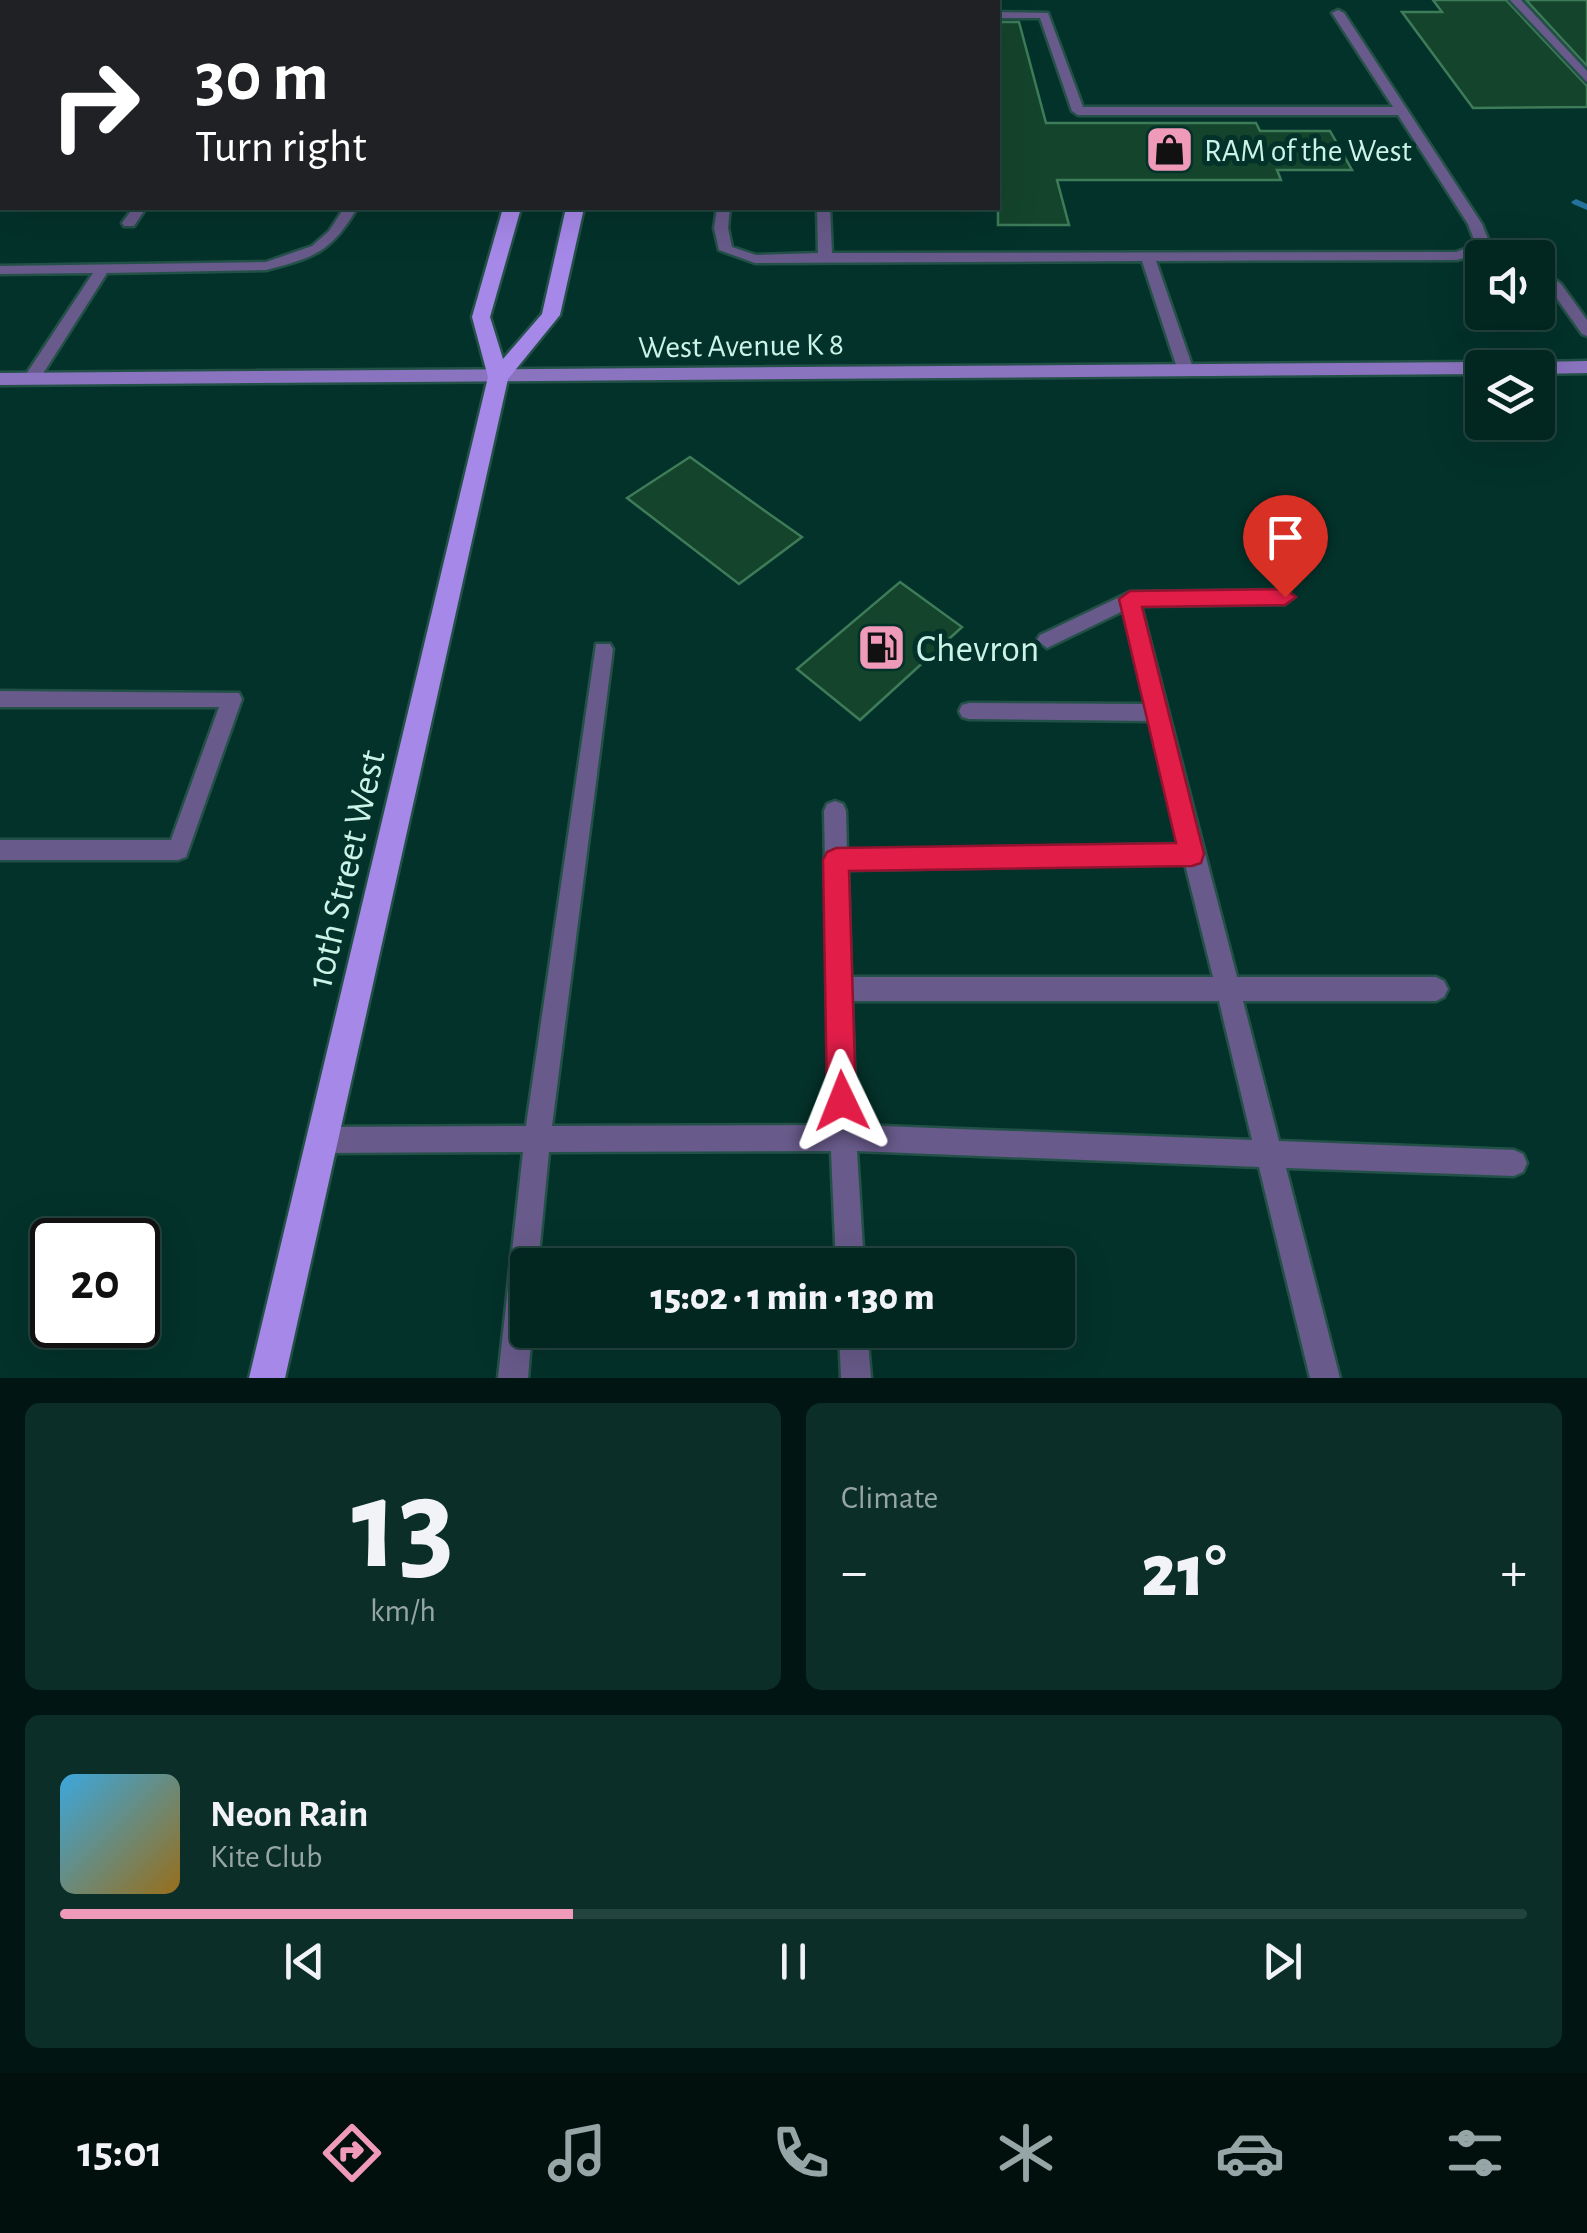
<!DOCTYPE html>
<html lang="en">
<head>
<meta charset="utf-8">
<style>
  :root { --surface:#022620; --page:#0c2e29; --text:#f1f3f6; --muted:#96a5a5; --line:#23433e; --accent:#ef9ab9 }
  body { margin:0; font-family:"Alegreya Sans",sans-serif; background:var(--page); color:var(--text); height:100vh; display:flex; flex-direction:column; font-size:38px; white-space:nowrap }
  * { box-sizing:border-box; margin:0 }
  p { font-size:32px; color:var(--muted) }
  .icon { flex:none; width:55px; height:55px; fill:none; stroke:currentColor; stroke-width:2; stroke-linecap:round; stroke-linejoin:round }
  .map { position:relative; height:1378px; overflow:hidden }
  .sheet { display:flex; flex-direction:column; gap:25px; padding:25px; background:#011512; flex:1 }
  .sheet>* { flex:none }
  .top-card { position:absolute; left:0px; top:0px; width:1000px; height:210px; box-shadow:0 10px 40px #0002,0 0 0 2px var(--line); background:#202124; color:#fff; overflow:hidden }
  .tools { position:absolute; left:1465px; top:240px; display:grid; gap:20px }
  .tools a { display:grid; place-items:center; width:90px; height:90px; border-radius:10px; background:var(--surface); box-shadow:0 10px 40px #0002,0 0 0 2px var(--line); font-size:50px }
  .speed { position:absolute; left:30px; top:1218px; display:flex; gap:20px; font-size:50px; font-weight:700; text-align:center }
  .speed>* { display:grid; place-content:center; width:130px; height:130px; border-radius:50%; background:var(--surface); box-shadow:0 10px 40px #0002,0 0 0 2px var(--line); line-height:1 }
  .speed .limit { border:5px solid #111; border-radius:15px; background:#fff; color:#111 }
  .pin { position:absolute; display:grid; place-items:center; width:85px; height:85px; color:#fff; margin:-102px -42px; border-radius:50% 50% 50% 0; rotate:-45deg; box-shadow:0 0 10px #0007 }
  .pin .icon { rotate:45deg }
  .me { position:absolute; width:110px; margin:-55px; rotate:358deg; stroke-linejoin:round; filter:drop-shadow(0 0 8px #0008) }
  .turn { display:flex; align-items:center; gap:35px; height:210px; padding:0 30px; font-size:45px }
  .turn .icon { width:130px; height:130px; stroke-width:2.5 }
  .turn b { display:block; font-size:70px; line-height:85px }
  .big { font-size:75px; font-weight:800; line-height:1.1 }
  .sheet .tile { flex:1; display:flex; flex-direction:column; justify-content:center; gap:15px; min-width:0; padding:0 35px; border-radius:15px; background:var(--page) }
  .sheet .dial { align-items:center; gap:0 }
  .dial b { font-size:130px; line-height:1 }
  .song { display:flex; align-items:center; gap:30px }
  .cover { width:120px; height:120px; border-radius:15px; background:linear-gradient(135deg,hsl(200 70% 55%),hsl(40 70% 35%)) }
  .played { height:10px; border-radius:5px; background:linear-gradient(90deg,var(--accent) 35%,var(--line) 35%) }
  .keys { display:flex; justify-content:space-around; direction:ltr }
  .heat { display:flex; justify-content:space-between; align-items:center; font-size:55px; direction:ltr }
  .sheet .tiles { flex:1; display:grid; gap:25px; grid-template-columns:1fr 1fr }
  .tile:last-child { grid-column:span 2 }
  .trip { position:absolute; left:510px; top:1248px; width:565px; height:100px; border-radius:10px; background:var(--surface); box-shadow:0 10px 40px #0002,0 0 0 2px var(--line); font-weight:800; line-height:100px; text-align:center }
  .tabs { display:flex; height:160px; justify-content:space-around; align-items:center; background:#010f0d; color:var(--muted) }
  .tabs .icon { width:70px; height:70px }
  .tabs .on { color:var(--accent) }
  .tabs b { font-size:45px; color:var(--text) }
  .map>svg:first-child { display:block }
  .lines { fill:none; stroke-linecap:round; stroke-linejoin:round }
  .stream { fill:#22729d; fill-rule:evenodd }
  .building { fill:#14442b; stroke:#3e7b58; stroke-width:2.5 }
  .lane-casing { stroke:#235148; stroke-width:5 }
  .secondary-casing { stroke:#235148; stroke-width:5 }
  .primary-casing { stroke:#235148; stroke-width:5 }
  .lane { fill:#685a8a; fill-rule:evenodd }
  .secondary { fill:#8b74bf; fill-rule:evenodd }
  .primary { fill:#a688e9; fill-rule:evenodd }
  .route { fill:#e11d48; stroke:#92132f; stroke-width:2.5 }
  .labels { text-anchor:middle; stroke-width:10; stroke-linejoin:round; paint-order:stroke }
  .far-poi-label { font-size:32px; fill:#ccf3e8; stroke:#03322a; text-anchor:start }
  .far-street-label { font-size:32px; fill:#ccf3e8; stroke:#03322a }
  .poi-label { font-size:38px; fill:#ccf3e8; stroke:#03322a; text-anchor:start }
  .street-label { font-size:38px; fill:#ccf3e8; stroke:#03322a }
</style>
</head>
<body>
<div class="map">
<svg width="1587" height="1378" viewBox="0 0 1587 1378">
  <rect width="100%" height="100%" fill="#03322a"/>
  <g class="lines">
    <!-- stream -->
    <path class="stream" d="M1576,199L1587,204V210L1573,204L1571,202Z"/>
  </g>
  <!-- building -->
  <path class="building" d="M1433,0H1506L1587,86V107L1473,108L1402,12H1442Z
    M1526,0H1587V66Z
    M998,22H1019L1046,123H1256L1260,131H1330L1352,170H1277L1281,180H1057L1069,225H998Z
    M690,457L765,511L802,537L739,584L627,498Z
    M900,582L962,627L860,720L797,669Z"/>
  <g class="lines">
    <defs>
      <path id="lane" d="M1510,0H1521L1587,71V82Z
        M1338,10L1344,13L1482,224L1490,244L1519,258H1498L1484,252L1457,260L1156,261L1194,371L1186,376L1178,371L1142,261L755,263L719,250L714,228L717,208H730L728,228L732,247L756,255L818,253L817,208H830L832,253L1456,252L1476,245L1468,224L1398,115H1078L1072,111L1040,18H998V12L1048,13L1083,107H1393L1332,13Z
        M2,110V120L0,121V111Z
        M133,208H146L134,226H124L122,223Z
        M344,208H357C332,252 313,258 266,270L107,273L37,383L31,384L23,379L93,273L0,274V266L266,262L312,246L329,231Z
        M1538,266L1561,284L1587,320V336L1582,334L1551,290L1538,277Z
        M1285,590L1294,597L1285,604L1141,606L1237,977H1436L1444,981L1448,989L1444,997L1436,1001H1243L1279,1141L1514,1150L1523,1154L1527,1163L1523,1172L1514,1176L1286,1168L1340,1378H1310L1259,1167L857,1151L864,1265H836L831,1151L549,1152L538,1265H528V1330H532L528,1378H498L523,1152L323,1153L314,1149L310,1140L314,1131L323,1127L526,1126L596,644H610L613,649L552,1126L830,1125L824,811L827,804L835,801L843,804L846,811L847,850L1180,844L1150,721L969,719L962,717L959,711L962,705L969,703L1146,704L1123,611L1047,648L1037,640L1040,635L1130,592ZM1185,864L1213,977H851L848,870ZM852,1001H1219L1252,1140L856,1125Z
        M0,691L239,693L242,699L186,857L178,860H0V840H171L219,707H0Z
        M839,1330H867L871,1378H841Z"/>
      <path id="secondary" d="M1587,361V373L1538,374V368H1528L1538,362Z
        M1482,362L1492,368H1482V374L0,385V373Z"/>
      <path id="primary" d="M581,0H595V2H582Z
        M503,208H521L490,317L503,359L542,314L566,208H584L560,315L508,379L285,1378H249L488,377L472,317Z"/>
    </defs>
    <!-- lane casing -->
    <use href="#lane" class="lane-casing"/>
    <!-- secondary casing -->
    <use href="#secondary" class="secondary-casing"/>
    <!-- primary casing -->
    <use href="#primary" class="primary-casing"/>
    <!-- lane -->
    <use href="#lane" class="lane"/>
    <!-- secondary -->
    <use href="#secondary" class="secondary"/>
    <!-- primary -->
    <use href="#primary" class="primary"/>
  </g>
  <!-- route -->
  <path class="route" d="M1285,589L1296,597L1285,605L1142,607L1204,854L1201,863L1192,866L849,871L856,1101L852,1111L842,1115L831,1111L827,1101L823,860L827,852L836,848L1176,843L1119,599L1130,591Z"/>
  <!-- icons -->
  <defs>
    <symbol id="shop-square" viewBox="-11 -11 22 22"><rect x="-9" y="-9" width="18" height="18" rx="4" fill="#ef9ab9" stroke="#03322a"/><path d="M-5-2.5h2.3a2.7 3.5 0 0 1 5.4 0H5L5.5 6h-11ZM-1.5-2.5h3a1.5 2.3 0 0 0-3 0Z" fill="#111"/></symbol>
    <symbol id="fuel-square" viewBox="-11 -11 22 22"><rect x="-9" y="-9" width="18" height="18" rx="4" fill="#ef9ab9" stroke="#03322a"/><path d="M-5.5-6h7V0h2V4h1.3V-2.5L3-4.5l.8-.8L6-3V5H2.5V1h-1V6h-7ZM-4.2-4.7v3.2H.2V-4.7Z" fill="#111"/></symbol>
  </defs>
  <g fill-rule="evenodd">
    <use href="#shop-square" x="1142" y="122" width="55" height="55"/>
    <use href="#fuel-square" x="854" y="620" width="55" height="55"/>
  </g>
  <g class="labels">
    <!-- far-poi labels -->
    <g class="far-poi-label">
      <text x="1204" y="161">RAM of the West</text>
    </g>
    <!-- far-street labels -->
    <g class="far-street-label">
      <text transform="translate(741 345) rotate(-1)" y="11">West Avenue K 8</text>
    </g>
    <!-- poi labels -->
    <g class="poi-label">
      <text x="916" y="661">Chevron</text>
    </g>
    <!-- street labels -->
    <g class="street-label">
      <text transform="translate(345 869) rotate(-77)" y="13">10th Street West</text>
    </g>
  </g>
</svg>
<div class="tools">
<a><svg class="icon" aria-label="sound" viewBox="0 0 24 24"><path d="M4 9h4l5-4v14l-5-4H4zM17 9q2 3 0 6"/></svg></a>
<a><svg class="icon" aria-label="layers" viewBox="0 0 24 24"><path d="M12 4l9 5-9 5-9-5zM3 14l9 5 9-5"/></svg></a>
</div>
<div class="speed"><div class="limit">20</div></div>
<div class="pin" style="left:1285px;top:597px;background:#d93025"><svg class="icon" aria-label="arrive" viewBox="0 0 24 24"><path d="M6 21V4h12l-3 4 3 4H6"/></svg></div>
<svg class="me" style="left:842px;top:1101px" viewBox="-20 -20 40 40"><path d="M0-17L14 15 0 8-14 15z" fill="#e11d48" stroke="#fff" stroke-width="4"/></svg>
<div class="trip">15:02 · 1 min · 130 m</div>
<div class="top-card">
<div class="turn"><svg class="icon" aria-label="right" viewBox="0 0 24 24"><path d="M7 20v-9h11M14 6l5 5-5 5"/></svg><div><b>30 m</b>Turn right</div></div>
</div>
</div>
<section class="sheet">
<div class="tiles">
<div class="tile dial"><b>13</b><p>km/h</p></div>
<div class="tile"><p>Climate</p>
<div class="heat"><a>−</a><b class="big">21°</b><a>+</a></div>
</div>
<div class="tile">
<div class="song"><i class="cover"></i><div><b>Neon Rain</b><p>Kite Club</p></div></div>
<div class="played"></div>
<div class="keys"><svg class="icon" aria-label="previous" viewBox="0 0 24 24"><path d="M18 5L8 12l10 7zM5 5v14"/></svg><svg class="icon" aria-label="pause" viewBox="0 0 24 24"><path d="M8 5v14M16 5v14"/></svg><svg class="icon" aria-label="next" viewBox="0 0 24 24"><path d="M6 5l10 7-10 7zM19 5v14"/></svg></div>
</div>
</div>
</section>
<nav class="tabs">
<b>15:01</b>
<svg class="icon on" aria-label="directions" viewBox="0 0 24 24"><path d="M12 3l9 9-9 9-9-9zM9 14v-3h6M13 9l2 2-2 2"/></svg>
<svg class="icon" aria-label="music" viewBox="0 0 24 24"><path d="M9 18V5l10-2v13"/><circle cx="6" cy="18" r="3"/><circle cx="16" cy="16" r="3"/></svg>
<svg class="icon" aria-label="phone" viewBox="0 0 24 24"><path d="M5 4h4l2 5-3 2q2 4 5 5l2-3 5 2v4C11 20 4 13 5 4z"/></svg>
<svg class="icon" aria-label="climate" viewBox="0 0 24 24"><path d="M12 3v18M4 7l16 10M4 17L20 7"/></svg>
<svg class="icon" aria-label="car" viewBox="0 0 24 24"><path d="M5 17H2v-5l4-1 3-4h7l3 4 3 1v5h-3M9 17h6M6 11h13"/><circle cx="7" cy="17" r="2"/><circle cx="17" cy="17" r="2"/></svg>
<svg class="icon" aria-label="filters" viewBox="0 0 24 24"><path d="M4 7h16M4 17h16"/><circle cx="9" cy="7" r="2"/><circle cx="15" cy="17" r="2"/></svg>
</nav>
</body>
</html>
